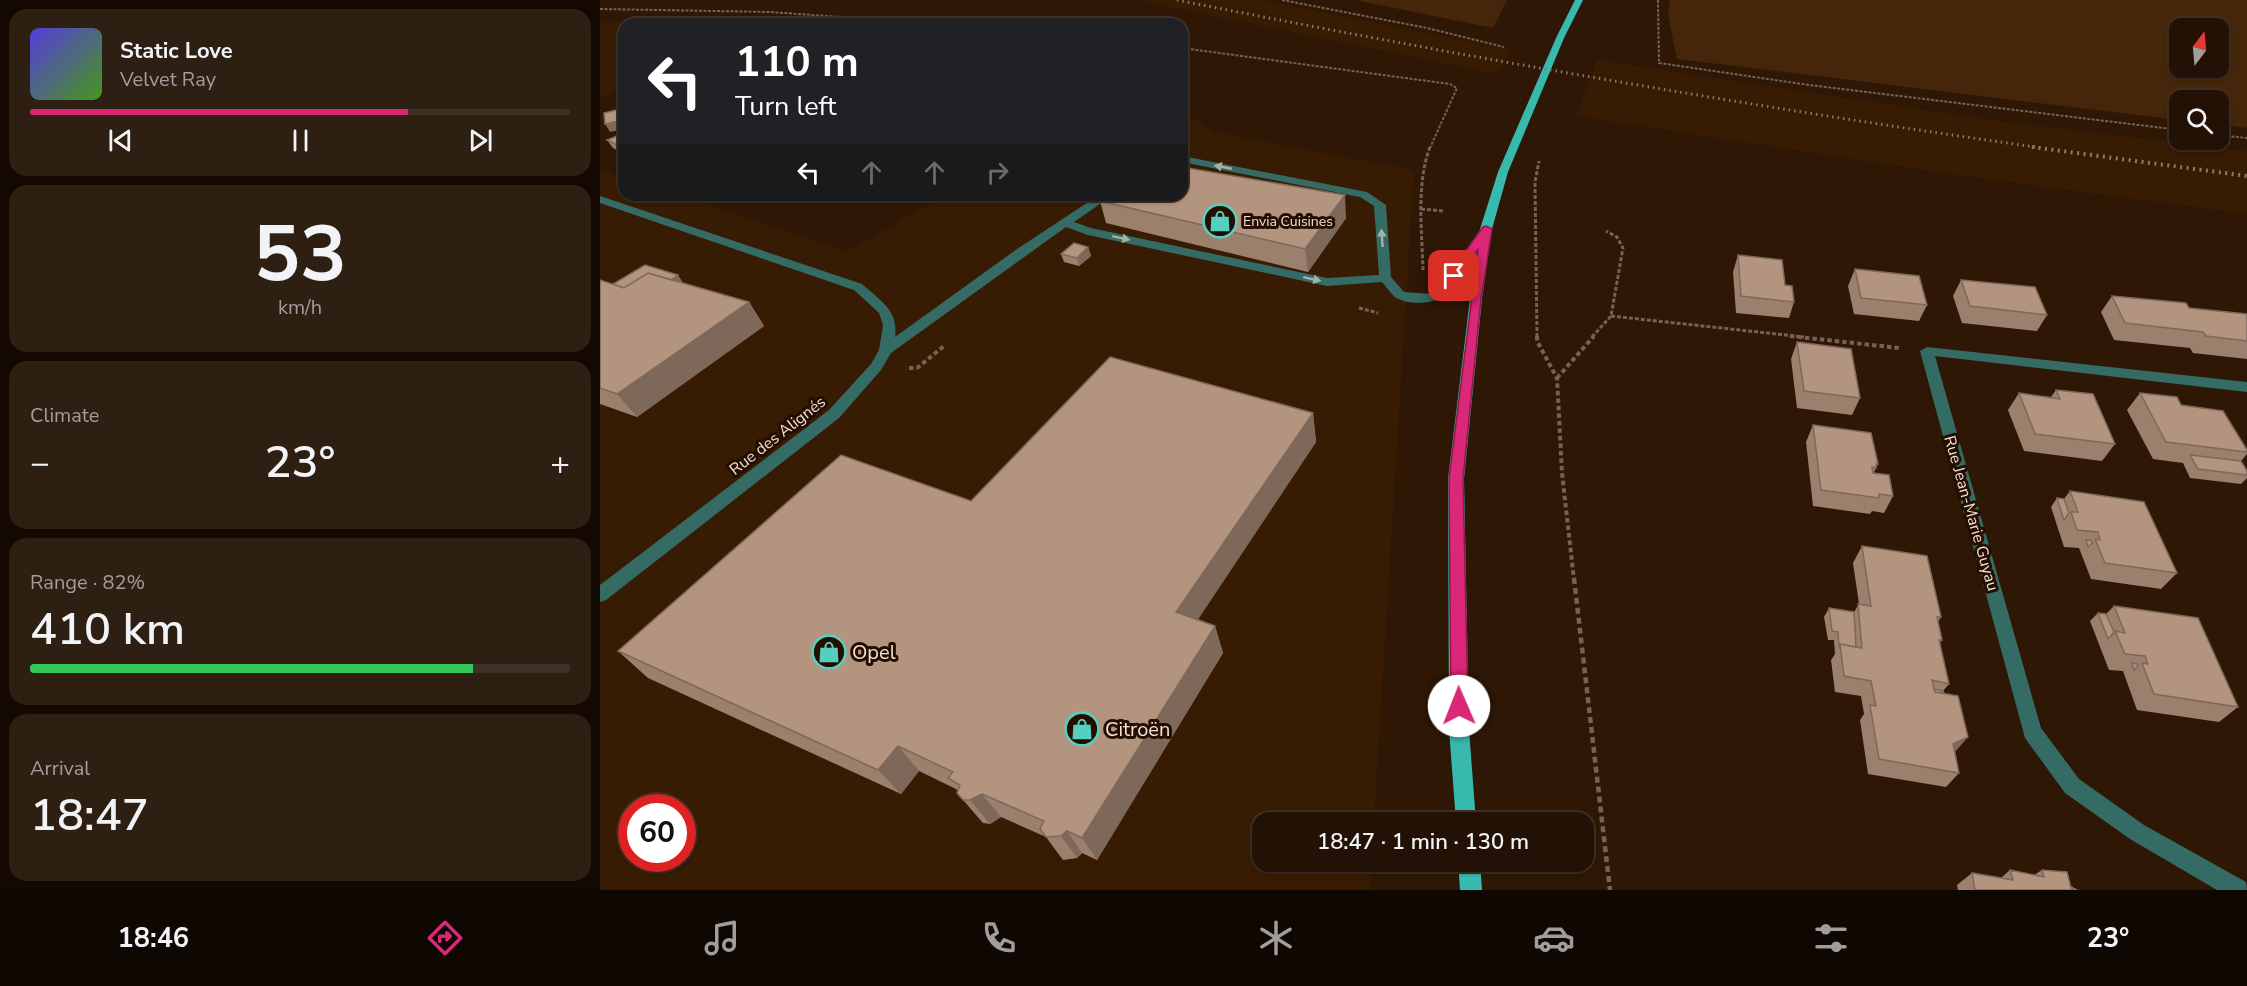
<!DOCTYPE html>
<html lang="en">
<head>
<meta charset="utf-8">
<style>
  :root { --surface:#221104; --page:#2e1f13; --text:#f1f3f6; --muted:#a29d9a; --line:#3f3126; --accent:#db2777 }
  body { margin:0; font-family:"Nunito Sans",sans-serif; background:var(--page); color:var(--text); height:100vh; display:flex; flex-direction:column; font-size:22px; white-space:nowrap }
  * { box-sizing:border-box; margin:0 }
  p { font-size:20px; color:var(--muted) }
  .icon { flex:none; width:33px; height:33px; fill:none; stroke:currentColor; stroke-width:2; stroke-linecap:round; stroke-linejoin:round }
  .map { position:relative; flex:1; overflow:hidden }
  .side { display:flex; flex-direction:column; gap:9px; padding:9px; background:#130902; width:600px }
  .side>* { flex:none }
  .banner { position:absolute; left:18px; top:18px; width:570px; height:183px; border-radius:18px; box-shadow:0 2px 4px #0004,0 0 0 2px var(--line); background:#202124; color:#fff; overflow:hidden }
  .needle { width:39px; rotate:16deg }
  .buttons { position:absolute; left:1569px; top:18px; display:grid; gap:12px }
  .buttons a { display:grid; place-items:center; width:60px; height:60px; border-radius:12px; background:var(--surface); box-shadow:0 2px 4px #0004,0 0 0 2px var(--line); font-size:30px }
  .speed { position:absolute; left:18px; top:794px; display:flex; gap:12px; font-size:30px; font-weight:700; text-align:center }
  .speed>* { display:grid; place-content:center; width:78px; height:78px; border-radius:50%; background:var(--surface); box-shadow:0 2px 4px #0004,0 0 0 2px var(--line); line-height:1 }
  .speed .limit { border:9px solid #d22; background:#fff; color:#111 }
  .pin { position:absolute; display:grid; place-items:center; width:51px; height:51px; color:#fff; margin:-26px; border-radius:12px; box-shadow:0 3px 9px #0006 }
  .me { position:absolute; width:66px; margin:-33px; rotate:359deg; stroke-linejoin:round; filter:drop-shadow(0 0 4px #0008) }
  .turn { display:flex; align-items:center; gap:21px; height:126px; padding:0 18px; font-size:27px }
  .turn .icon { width:78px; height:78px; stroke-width:2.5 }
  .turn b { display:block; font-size:42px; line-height:51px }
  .lanes { display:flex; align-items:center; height:57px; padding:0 18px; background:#0003; justify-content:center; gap:30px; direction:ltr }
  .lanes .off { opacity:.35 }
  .big { font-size:45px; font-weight:600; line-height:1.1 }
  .side .tile { flex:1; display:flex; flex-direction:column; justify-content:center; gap:9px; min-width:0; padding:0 21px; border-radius:18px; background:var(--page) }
  .side .dial { align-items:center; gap:0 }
  .dial b { font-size:78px; line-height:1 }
  .song { display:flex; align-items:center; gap:18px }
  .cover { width:72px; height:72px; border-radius:9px; background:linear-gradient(135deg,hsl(250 70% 55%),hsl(100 70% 35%)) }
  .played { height:6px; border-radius:3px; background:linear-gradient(90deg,var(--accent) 70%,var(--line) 70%) }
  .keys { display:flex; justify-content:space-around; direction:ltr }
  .heat { display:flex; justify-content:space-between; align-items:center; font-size:33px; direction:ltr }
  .charge { height:9px; border-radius:4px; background:linear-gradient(90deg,#34c759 82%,var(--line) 0) }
  .trip { position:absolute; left:652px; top:812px; width:342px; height:60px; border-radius:18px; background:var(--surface); box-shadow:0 2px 4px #0004,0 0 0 2px var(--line); font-weight:600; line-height:60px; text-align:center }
  .menu { display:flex; height:96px; justify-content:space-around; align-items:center; background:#0e0702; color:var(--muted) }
  .menu .icon { width:42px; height:42px }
  .menu .selected { color:var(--accent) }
  .menu b { font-size:27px; color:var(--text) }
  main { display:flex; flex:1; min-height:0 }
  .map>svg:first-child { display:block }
  .built { fill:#371b03; fill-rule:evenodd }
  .green { fill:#46260a; fill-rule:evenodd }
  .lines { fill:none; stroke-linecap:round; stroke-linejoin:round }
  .path-far3 { stroke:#766152; stroke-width:2; stroke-dasharray:3 1.5; stroke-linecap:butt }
  .path-far2 { stroke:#766152; stroke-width:3; stroke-dasharray:4 2; stroke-linecap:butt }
  .path-far1 { stroke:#766152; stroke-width:4; stroke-dasharray:4.5 3; stroke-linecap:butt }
  .path { stroke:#766152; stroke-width:4.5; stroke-dasharray:6 4; stroke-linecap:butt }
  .minor { fill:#356b65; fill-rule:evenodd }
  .major { fill:#38b9ae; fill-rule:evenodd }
  .rail-far1 { stroke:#8d7a6b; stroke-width:3; stroke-dasharray:1.5 4; stroke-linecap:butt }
  .rail { stroke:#8d7a6b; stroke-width:4; stroke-dasharray:2 4.5; stroke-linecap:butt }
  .wall { fill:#9a806d }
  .shaded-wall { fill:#7d6859 }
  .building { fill:#b3957f; stroke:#7d6859; stroke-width:1.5 }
  .oneway { fill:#a5b1a8 }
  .route { fill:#db2777; stroke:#8e194d; stroke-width:1.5 }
  .labels { text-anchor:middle; stroke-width:6; stroke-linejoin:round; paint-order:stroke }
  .far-poi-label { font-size:14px; fill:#f0e0d5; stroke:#240e00; text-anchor:start }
  .street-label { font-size:16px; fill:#f0e0d5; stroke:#240e00 }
  .near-poi-label { font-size:20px; fill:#f0e0d5; stroke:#240e00; text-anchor:start }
</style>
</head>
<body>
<main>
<section class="side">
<div class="tile">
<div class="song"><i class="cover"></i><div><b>Static Love</b><p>Velvet Ray</p></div></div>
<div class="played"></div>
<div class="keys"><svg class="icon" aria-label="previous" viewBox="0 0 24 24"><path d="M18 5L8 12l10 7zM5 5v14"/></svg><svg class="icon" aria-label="pause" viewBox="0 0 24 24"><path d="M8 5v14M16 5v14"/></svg><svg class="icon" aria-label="next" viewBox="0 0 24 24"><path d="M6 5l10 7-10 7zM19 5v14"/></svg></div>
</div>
<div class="tile dial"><b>53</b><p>km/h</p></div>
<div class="tile"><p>Climate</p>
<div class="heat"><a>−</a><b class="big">23°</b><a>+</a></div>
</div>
<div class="tile"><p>Range · 82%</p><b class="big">410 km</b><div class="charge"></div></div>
<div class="tile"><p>Arrival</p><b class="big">18:47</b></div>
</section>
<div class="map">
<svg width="1647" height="890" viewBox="0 0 1647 890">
  <rect width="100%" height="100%" fill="#2e1705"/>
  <!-- built -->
  <path class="built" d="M535,0H663L913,50L896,74Z
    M0,22L116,24H24V88L0,98Z
    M997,60L1399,121L1647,151V214L1348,174L976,116Z
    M582,110L614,132L814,170L774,822H663V861H772L770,890H0V169L24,177V195H79L247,251L346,195H582ZM32,807H82V858H32Z"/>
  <!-- green -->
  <path class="green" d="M755,0H907L893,28Z
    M1070,0H1647V128L1619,124L1618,100H1580L1579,120L1077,59L1068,14ZM1580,28H1618V68H1580Z"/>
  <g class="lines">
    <!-- path-far3 -->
    <path class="path-far3" d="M682,0L827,28L904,47
      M1058,0L1059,63L1209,85L1580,130
      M0,9L170,12L339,24
      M582,48L850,84L857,88L830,148
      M1618,135L1647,138"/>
    <!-- path-far2 -->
    <path class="path-far2" d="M821,209L844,211
      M823,270C822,231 816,184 830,147
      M759,308L778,313
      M1011,316L1204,337
      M937,337L935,182L939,161
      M992,337L1011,316L1023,248L1017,237L1006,231"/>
    <!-- path-far1 -->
    <path class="path-far1" d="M937,336V341L957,378L962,473L974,580
      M1190,336L1299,348
      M309,368H317L344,346
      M957,378L994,336"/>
    <!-- path -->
    <path class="path" d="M974,578L1010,890"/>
    <!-- minor -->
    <path class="minor" d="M582,156L767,192L786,205L791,277L804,292L831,294L838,289L882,227L886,226L892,229L846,295C835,304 808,306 795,297C790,293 786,286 782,282L727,286L488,235L466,227L291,353L281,370L239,418L6,600L0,602V585L229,410L271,364L279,350L283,325L279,313L254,290L0,203V196L262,284C280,300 299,311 295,337L417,249L499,195H513L474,222L491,228L727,278L779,275L774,206L760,197L582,162Z
      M1327,347L1647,382V392L1335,356L1441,728L1479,779L1544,825L1646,882L1647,890H1617L1530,839L1465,793L1425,738L1320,351Z"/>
    <!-- major -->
    <path class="major" d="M975,0H983L964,38L908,172L892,229L882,299L864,479L869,729L876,822H856L849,729L848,479L870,299L880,229L898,172L956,38Z
      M858,861H880L882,890H860Z"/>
    <!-- rail-far1 -->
    <path class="rail-far1" d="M577,0C864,57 1152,107 1442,148"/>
    <!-- rail -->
    <path class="rail" d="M1432,147L1647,176"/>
  </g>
  <!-- wall -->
  <path class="wall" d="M24,133V154L13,148L7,140Z
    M212,195H237L233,198Z
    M500,201L746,218L708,272L506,223Z
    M488,247L491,256L479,266L464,262L461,254Z
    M1138,255L1185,284L1194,302L1189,318L1136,313L1133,272Z
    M1255,269L1327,305L1319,321L1254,314L1248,286Z
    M0,280L13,284L83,283L149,302L164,326L37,417L0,404Z
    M1361,280L1447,315L1437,331L1362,323L1353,296Z
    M1512,296L1589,308L1647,314V359L1593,353L1590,348L1514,340L1501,312Z
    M1197,342L1260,398L1252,415L1197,408L1191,359Z
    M1456,390L1515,444L1502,461L1424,451L1408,410L1419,393L1451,397Z
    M1540,393L1581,405L1647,450V454L1641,461L1647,471V478L1641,484L1590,478L1583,463L1553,459L1527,410Z
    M713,413L716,442L598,619L615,626L623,653L497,860L482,853L477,858L463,860L446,837L401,817L390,824L383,823L357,793L358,791L356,789L319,771L301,794L48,678L18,651L371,501Z
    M1213,425L1278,464L1274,472L1293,496L1284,513L1272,511L1270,514L1213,506L1206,442Z
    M1470,491L1577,573L1561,589L1491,579L1479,548L1464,547L1451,507L1457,498L1464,499Z
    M1262,546L1341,617L1338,622L1342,640L1340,643L1349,684L1343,691L1355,752L1359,773L1346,787L1268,774L1260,720L1264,714L1261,696L1235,692L1231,660L1235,654L1234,640H1228L1224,617L1229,608L1254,612L1259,604L1253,563Z
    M1514,606L1638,707L1619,722L1537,710L1523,671L1509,670L1490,621L1498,613L1506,614Z
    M1410,870L1434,875L1442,870L1478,890H1358L1357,885L1372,873L1401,878Z"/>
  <!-- shaded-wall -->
  <path class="shaded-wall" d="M24,120V129L10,132L5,124Z
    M745,195L746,218L708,272L705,249Z
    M488,247L491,256L479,266L477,258Z
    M78,275L84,284L35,302Z
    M149,302L164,326L37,417L17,394Z
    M713,413L716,442L585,639L576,612Z
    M615,626L623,653L497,860L482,838Z
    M1368,737L1355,752L1353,744Z
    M298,746L319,771L301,794L278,770Z
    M382,794L401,817L390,824L370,800Z
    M467,831L482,853L477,858L461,836Z"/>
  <!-- building -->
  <path class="building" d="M24,108V120L5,124L4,113Z
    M24,133V146L21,147L7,140Z
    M582,167L745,195L705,249L500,201L506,195H582Z
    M474,243L488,247L477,258L461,254Z
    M1138,255L1182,260L1185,285L1192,286L1194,302L1141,296Z
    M45,265L78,275L71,280L48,273L24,288L13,284Z
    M1255,269L1319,276L1327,305L1261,298Z
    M48,273L149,302L17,394L0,388V280L24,288Z
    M1361,280L1435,287L1447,315L1370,306Z
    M1512,296L1586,303L1589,308L1647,314V341L1606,336L1603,332L1525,323Z
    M1197,342L1251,349L1260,398L1204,391Z
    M510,357L713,413L576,612L615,626L482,838L467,831L461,836L446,837L440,829L444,821L382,794L370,800H363L357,793L360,785L348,778L353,772L298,746L278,770L18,651L241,455L371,501Z
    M1456,390L1493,394L1515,444L1435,434L1419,393L1460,399Z
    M1540,393L1577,397L1581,405L1623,411L1647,450V452L1566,442Z
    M1213,425L1271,433L1278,464H1276V468L1272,467L1273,473L1289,475L1293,496L1279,494V498L1221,490Z
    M1590,455L1641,461L1647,471V475L1598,469Z
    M1470,491L1544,502L1577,573L1505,563L1495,539L1500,540L1498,532L1477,530L1471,512H1478Z
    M1457,498L1464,499L1469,513L1464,520Z
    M1486,540H1491L1492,543L1488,547Z
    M1262,546L1327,556L1341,617H1337L1342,640H1339L1349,684L1332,680L1335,692L1358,696L1368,737L1353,744L1359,773L1279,759L1270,705L1276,706L1271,681L1244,676L1240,644L1262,648L1258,604L1271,606Z
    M1514,606L1598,618L1638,707L1554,694L1542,663L1548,664L1545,656L1525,654L1515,631L1525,633Z
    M1229,608L1254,612L1256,647L1240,644L1239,646L1238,632L1232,631Z
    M1498,613L1506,614L1514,632L1508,639Z
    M1532,663L1537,664L1538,666L1534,670Z
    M1334,689L1343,691L1344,693L1335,692Z
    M1410,870L1444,877L1442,870L1467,872L1471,888L1475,890H1375L1372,873L1413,880Z"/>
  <!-- one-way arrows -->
  <defs><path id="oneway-solid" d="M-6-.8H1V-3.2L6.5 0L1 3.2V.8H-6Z" transform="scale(1.5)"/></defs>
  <g class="oneway">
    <use href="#oneway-solid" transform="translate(623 167) rotate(-169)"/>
    <use href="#oneway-solid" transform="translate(521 238) rotate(12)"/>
    <use href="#oneway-solid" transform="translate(782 238) rotate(-94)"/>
    <use href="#oneway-solid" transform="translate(712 279) rotate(12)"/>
  </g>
  <!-- route -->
  <path class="route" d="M886,226L892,229L881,299L863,479L868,706L865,711L859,714L853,711L851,706L849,479L878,249L857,279H850L848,276L883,227Z"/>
  <!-- icons -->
  <defs>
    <symbol id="shop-ring" viewBox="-11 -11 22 22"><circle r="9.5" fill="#240e00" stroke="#57cec2" stroke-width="1.5"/><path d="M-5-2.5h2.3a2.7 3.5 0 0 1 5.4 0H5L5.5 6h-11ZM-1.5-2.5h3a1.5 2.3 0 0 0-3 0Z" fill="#57cec2"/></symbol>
  </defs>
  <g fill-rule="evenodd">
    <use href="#shop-ring" x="601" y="202" width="38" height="38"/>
    <use href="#shop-ring" x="210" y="633" width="38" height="38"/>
    <use href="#shop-ring" x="463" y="710" width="38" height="38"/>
  </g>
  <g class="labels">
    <!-- far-poi labels -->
    <g class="far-poi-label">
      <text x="643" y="226">Envia Cuisines</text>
    </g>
    <!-- street labels -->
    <g class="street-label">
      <text transform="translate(177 435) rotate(-38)" y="6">Rue des Alignés</text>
      <text transform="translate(1372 513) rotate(74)" y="6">Rue Jean-Marie Guyau</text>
    </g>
    <!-- near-poi labels -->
    <g class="near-poi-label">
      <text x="252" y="659">Opel</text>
      <text x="505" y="736">Citroën</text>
    </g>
  </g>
</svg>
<div class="buttons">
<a><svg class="needle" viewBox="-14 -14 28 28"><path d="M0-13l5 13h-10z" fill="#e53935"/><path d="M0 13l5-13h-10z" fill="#a29d9a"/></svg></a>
<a><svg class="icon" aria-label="search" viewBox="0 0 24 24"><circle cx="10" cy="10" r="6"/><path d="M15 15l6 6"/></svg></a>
</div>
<div class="speed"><div class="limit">60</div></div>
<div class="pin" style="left:854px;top:276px;background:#d93025"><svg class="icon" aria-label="arrive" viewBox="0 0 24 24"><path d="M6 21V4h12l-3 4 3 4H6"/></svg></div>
<svg class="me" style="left:859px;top:706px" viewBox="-20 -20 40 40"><circle r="19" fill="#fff"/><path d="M0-13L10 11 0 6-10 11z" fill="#db2777"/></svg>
<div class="trip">18:47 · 1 min · 130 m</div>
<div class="banner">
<div class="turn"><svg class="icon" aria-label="left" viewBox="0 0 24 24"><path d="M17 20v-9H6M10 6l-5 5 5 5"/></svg><div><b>110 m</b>Turn left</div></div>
<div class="lanes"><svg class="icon" aria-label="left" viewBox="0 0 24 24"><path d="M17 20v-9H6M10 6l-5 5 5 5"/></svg><svg class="icon off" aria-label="ahead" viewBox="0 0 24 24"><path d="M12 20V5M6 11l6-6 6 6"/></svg><svg class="icon off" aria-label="ahead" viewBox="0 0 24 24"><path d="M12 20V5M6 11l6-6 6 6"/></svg><svg class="icon off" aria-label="right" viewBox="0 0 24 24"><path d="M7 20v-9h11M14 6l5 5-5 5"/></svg></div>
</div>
</div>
</main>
<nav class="menu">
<b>18:46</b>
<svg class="icon selected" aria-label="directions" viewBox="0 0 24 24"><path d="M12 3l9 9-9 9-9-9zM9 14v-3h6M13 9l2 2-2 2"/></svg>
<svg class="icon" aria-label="music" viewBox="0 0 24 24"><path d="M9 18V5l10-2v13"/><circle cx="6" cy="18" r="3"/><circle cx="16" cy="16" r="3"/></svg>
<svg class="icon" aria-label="phone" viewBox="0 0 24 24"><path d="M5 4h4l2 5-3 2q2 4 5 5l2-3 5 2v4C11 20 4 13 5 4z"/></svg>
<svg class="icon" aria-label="climate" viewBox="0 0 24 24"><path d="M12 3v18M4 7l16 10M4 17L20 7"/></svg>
<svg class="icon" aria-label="car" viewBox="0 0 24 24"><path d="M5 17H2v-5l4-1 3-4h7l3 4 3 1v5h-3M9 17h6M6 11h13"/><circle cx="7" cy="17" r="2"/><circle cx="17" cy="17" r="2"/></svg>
<svg class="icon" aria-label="filters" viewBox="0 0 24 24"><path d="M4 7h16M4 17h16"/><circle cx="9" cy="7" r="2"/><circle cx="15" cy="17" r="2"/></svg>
<b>23°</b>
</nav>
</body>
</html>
